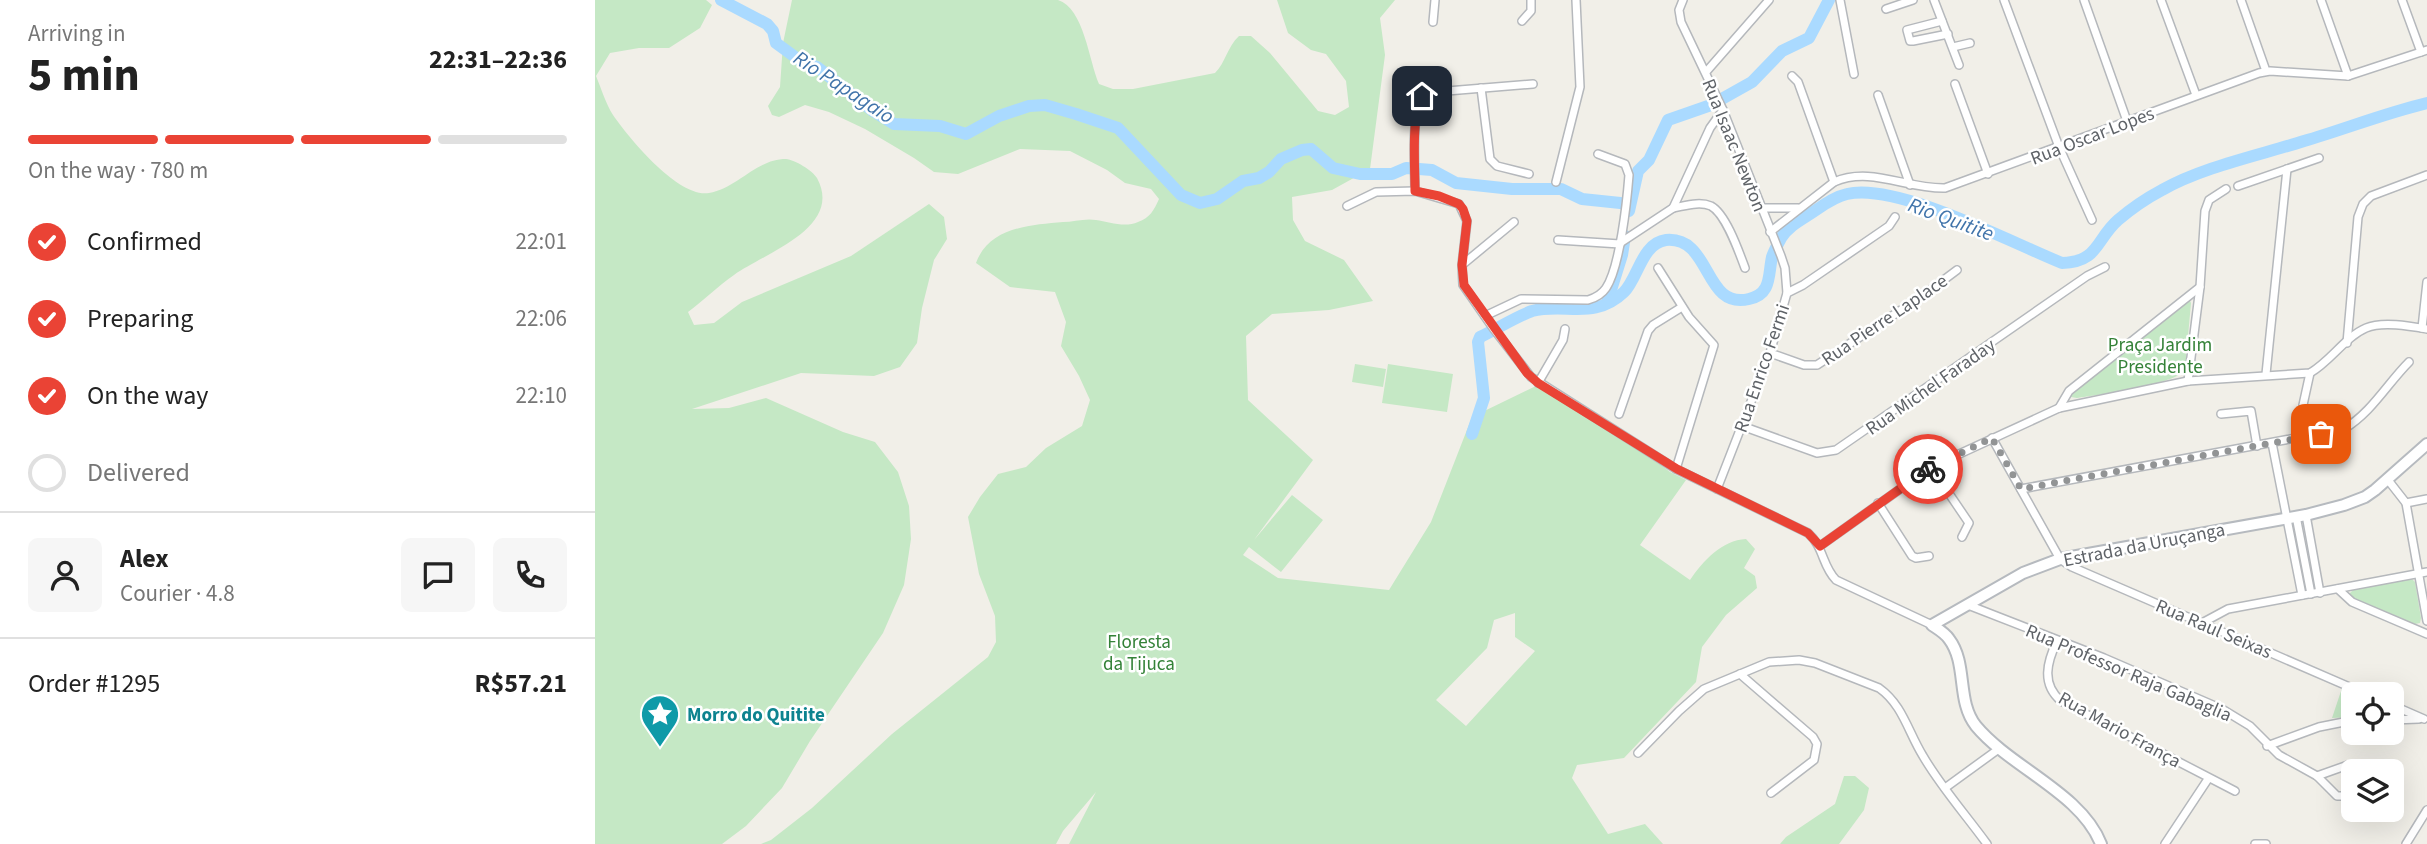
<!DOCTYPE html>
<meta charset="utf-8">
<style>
:root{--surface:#fff;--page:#f6f6f6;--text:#222;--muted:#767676;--line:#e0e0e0;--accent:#ea4335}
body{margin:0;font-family:"Source Sans 3",sans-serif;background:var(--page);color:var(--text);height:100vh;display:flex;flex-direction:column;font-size:26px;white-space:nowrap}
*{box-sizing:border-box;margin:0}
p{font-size:23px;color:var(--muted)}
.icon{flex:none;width:38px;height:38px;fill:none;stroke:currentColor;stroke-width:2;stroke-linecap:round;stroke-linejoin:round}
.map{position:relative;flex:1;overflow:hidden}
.sheet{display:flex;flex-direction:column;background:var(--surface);width:595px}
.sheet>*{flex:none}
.tools{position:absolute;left:1746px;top:682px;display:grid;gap:14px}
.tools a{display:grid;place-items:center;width:63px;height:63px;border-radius:10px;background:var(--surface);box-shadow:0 7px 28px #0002;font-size:35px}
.pin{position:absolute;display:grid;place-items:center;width:60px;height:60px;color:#fff;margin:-30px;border-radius:14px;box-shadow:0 4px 10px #0006}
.courier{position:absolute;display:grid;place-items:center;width:70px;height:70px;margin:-35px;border:5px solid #ea4335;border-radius:50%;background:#fff;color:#222;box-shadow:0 2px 9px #0007}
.head em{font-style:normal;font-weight:700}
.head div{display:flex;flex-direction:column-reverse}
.head{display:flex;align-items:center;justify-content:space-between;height:119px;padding:0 28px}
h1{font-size:46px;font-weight:700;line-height:52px}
.bar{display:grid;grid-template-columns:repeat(4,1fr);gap:10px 7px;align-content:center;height:84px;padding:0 28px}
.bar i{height:9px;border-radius:5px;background:var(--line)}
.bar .active{background:var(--accent)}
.bar p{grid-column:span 4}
.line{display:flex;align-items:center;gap:18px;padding:0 28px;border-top:2px solid var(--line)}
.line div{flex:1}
.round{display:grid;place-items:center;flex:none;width:74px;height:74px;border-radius:10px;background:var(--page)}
ol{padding:0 28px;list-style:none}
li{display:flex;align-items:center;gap:21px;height:77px}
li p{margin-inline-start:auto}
li .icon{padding:7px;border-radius:50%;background:var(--accent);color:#fff;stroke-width:4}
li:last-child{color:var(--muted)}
li i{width:38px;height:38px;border:4px solid var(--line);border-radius:50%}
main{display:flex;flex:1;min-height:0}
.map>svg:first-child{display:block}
.green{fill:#c5e8c5;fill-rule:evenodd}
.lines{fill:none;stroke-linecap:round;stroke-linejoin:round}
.river{stroke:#aadaff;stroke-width:12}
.street-casing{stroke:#b5b8bc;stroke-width:10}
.secondary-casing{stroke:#b6babf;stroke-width:14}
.street{stroke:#fff;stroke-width:7}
.secondary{stroke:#fff;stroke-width:10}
.done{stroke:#929495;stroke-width:7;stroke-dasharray:0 12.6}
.route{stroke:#ea4335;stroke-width:9}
.labels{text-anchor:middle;stroke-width:5;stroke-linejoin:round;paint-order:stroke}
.street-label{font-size:19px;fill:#5f6368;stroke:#fff}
.park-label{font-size:19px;fill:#348238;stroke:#fff}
.culture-label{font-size:19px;font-weight:bold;fill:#0d838f;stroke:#fff;text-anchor:start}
.water-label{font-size:21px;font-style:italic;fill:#4174aa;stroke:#fff}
</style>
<main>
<section class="sheet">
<div class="head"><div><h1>5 min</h1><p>Arriving in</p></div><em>22:31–22:36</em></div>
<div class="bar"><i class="active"></i><i class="active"></i><i class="active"></i><i></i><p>On the way · 780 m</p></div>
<ol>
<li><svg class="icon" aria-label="check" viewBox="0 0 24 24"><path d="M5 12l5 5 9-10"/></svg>Confirmed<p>22:01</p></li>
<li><svg class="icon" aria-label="check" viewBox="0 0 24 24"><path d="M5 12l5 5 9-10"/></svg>Preparing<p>22:06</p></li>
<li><svg class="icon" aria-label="check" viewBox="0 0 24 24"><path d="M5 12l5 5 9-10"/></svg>On the way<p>22:10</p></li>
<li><i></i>Delivered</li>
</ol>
<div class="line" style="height:126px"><a class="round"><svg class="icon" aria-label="person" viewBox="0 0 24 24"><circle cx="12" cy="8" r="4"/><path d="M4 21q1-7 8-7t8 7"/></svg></a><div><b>Alex</b><p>Courier · 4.8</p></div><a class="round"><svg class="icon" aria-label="chat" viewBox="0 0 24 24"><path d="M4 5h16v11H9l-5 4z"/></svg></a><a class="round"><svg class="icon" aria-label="phone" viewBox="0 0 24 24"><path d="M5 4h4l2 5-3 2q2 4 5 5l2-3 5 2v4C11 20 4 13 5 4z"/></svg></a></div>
<div class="line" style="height:91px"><div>Order #1295</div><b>R$57.21</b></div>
</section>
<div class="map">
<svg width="1832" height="844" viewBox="0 0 1832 844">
<rect width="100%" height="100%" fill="#f1efe8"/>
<!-- green -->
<g class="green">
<path d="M0 0H111L117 5 105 28 74 48H44L15 53 1 76C6 88 11 104 18 115 34 138 83 198 114 193 143 188 161 159 191 159 200 160 217 170 222 178 249 228 169 253 139 275 123 286 109 300 93 312L99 325 119 323 147 302 256 256 334 204 349 217 352 239 339 260 327 308 322 343 305 367 279 376 206 373 97 409 134 408 171 398 248 432 280 442 303 472 314 506 316 539 309 585 288 633 215 741 187 788 151 826 127 844H0Z"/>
<path d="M197 0H463C489 8 494 61 504 84L518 89H538L620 73C631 62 632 47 644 36H656L675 53 723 111 740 115 754 107 751 81 731 54 716 50 693 33 682 0H800L785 18 790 55 775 169 737 190 697 197 698 220 710 241 749 260 778 301 734 310 677 314 651 336 653 400 718 460 659 540 697 495 728 520 686 572 654 547 648 555 683 578 794 590 836 522 877 417 943 385 1058 459 1075 472 1091 480 1045 545 1095 580C1108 561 1127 540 1151 539L1160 549 1149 568 1160 576 1162 588 1131 615 1107 647 1101 682 1029 758 982 765 977 778 1013 834 1050 824 1068 844H474L501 792 468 831 461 844H166L176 840 217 808 297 734 393 657 401 642 400 616 384 574 373 517 385 497 403 474 431 467 451 448 487 426 495 400 484 376 466 346 471 322 460 292 415 287 381 263C394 227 435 225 468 222 478 222 490 218 501 220 514 222 530 228 543 222 555 218 559 210 564 199L556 189 530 183 512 170 475 151 425 149 363 174 339 172 319 158 270 129 234 112 210 105 184 117 177 115 173 106 185 87 188 43ZM920 613V637L940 651 871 726 841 700 892 648 899 620Z"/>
<path d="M1594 299 1596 303 1590 370C1582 384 1502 395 1482 398L1476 397 1477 391Z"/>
<path d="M760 364 791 369 788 387 757 382Z"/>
<path d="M793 364 858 374 852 412 787 403Z"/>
<path d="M1816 578 1820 582 1826 618 1825 623 1820 624 1757 600 1754 594 1758 590Z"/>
<path d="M1747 688 1762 695H1759V717L1737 718Z"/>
<path d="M1249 776H1260L1274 788 1269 810 1244 844H1185L1191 837 1240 804Z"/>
</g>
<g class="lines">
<!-- river -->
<g class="river">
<path d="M126 0 172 24 178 31 181 43 207 62 222 67 278 111 299 124 345 126 371 134 404 116 434 106 450 105 481 114 523 128 586 195 605 203 622 199 648 181 664 178 674 172 686 159 707 150 716 149 738 168 765 174H797L811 168 837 170 861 183 917 189H966L987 199 1035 204"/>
<path d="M1034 211 1043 171 1054 160 1073 120 1116 105 1157 82 1187 51 1214 38 1234 0"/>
<path d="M1012 303 1027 255 1030 236"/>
<path d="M877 434 889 398 883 342 885 337C902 329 920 317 937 311 970 302 999 321 1029 292 1043 278 1047 243 1071 240 1117 236 1108 310 1154 299 1177 294 1173 275 1177 257 1179 251 1183 244 1186 238 1193 227 1204 221 1215 214 1226 207 1238 197 1252 194 1302 182 1417 243 1467 263 1504 262 1501 239 1523 220 1537 208 1552 198 1567 190 1607 167 1665 155 1709 141 1750 129 1790 113 1832 103"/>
</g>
<!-- street casing -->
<g class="street-casing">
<g id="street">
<path d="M1088 0 1084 10 1086 22 1128 110 1186 256 1190 268 1192 293"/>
<path d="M1245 0 1259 74"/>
<path d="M1339 0 1364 65"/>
<path d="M1409 0 1464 147 1497 220"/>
<path d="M1489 0 1532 121"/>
<path d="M1566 0 1601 95"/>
<path d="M1646 0 1671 71"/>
<path d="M1726 0 1753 76"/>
<path d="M1807 0 1826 52"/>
<path d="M1291 9 1318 0"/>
<path d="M927 21 936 11V0"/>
<path d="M1347 21 1312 30 1315 41H1318L1353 34"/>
<path d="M838 22 840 0"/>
<path d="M1358 47 1375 43"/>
<path d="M1111 72 1174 0"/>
<path d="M1197 76 1203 82 1239 182"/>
<path d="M1360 84 1393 174"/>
<path d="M886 88 895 159 902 166 934 174"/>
<path d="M1283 95 1315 185"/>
<path d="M961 182 985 87 981 0"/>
<path d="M1643 186 1724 158"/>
<path d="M820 191C820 168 816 115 827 96L840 92 938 84"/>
<path d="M752 206 781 192 820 191 864 204 872 221 867 265 868 285 898 328 936 377 1081 469 1213 533C1229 547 1227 566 1241 580L1337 625"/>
<path d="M1078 208C1090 206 1104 201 1116 206 1131 214 1144 252 1150 268"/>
<path d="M1166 208H1203"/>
<path d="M1175 232 1239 182C1276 166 1311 189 1350 188L1664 73 1675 71 1753 76 1832 50"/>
<path d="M963 240 1025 244"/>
<path d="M1025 243 1078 208 1115 128 1128 110"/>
<path d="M867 265 919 222"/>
<path d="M1063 268 1094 317 1119 345 1081 469"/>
<path d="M890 316 926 299 993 300C1000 298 1007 294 1011 288 1025 267 1032 201 1034 175L1030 164 1003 154"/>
<path d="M1827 328 1832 282"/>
<path d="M1752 343 1763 217 1768 204 1776 196 1832 175"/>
<path d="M1175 353 1209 365H1222L1326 297 1362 270"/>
<path d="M1671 374 1692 169"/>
<path d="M1593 381 1605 287 1610 211 1614 200 1631 189"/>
<path d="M943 383 968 340 970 329"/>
<path d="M1464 408 1474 391 1605 287"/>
<path d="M1024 414 1053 331 1058 325 1087 307"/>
<path d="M1626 414 1656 411 1662 446"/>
<path d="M1147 426 1222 453 1241 450 1492 276 1510 267"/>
<path d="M1711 437 1708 405 1715 373"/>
<path d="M1397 438 1465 559 1477 567 1773 695"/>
<path d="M1677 443 1707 595"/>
<path d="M1336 467 1374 523 1367 537"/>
<path d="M1793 480 1811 503 1832 621"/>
<path d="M1122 489 1175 353 1192 293 1208 285 1294 226 1300 217"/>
<path d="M1426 489 1749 429C1777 412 1792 384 1814 362"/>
<path d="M1283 503 1317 556 1321 558 1334 556"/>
<path d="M1811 503 1832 499"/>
<path d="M1711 515 1725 593"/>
<path d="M1701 516 1716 594"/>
<path d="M1225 546 1336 467 1464 408 1593 381 1715 373C1736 361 1750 337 1771 328 1787 321 1815 326 1832 329"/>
<path d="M1743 589 1757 602 1832 634"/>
<path d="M1373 605 1509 658 1627 709 1655 726 1684 755 1722 776 1742 796H1752L1759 790"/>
<path d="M1607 623 1633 609 1832 572"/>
<path d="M1462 641C1452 662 1446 684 1466 701L1640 791"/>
<path d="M1145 674 1218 737 1222 744 1219 760 1176 793"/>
<path d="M1797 705 1829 719"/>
<path d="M1797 720 1824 719"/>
<path d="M1672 746 1724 727 1759 720"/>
<path d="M1043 753 1084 711 1109 689 1174 662 1204 660 1220 663 1284 688C1308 705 1313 732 1328 756 1346 787 1371 815 1392 844"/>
<path d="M1722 776 1753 765 1764 772"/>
<path d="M1350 788 1405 748"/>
<path d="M1570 844 1613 779"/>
<path d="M1660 844H1671"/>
<path d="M1811 844 1832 810"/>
</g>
</g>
<!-- secondary casing -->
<g class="secondary-casing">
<path id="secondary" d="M1506 844C1486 793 1416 768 1381 726 1361 701 1373 664 1354 639 1350 633 1343 629 1337 625L1428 573 1465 559 1711 515 1749 505 1770 497 1780 490 1832 444"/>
</g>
<!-- street -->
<use href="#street" class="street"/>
<!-- secondary -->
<use href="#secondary" class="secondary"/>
</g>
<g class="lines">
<!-- done -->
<path class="done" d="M1333 469 1397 438 1426 489 1726 434"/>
<!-- route -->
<path class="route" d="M827 96C816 115 820 168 820 191L844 196 864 204 868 209 872 221 867 265 869 285 932 373 943 383 1082 469 1213 533 1225 546 1333 469"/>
</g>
<!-- icons -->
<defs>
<g id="sight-pin" transform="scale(2.0125)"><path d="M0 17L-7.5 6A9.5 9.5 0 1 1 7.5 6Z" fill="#0f9aa8" stroke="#fff"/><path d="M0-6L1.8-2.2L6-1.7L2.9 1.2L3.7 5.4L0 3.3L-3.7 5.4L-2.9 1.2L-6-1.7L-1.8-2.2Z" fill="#fff"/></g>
</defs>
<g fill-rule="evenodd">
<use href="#sight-pin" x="65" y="714"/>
</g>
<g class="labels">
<!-- street labels -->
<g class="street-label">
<text transform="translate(1497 135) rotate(-21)" y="7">Rua Oscar Lopes</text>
<text transform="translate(1140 145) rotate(68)" y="7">Rua Isaac Newton</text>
<text transform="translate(1289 319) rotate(-34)" y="7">Rua Pierre Laplace</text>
<text transform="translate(1166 368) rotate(-71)" y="7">Rua Enrico Fermi</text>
<text transform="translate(1335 386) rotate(-35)" y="7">Rua Michel Faraday</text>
<text transform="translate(1549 544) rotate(-11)" y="7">Estrada da Uruçanga</text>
<text transform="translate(1619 628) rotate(23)" y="7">Rua Raul Seixas</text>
<text transform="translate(1534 672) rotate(23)" y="7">Rua Professor Raja Gabaglia</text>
<text transform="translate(1525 729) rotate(29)" y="7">Rua Mario França</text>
</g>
<!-- park labels -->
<g class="park-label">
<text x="1565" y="351">Praça Jardim<tspan x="1565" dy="22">Presidente</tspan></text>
<text x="544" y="648">Floresta<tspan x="544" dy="22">da Tijuca</tspan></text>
</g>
<!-- culture labels -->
<g class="culture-label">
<text x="92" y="721">Morro do Quitite</text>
</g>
<!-- water labels -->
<g class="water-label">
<text transform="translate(249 87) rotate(33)" y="7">Rio Papagaio</text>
<text transform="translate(1356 219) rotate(20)" y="7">Rio Quitite</text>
</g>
</g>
</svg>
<div class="tools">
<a><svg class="icon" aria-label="locate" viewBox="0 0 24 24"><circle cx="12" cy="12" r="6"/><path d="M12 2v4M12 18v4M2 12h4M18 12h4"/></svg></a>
<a><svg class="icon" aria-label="layers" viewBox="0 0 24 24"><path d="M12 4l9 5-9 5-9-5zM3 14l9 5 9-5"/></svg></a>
</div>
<div class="pin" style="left:1726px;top:434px;background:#ea580c"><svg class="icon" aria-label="bag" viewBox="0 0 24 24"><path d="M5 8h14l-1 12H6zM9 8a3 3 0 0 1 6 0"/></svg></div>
<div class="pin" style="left:827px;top:96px;background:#1f2937"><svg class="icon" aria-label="home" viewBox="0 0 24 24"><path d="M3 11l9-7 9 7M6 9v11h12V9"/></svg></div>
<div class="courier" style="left:1333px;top:469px"><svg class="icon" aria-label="bike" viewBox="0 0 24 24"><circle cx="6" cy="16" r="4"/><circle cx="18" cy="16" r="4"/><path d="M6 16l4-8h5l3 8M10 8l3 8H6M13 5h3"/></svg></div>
</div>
</main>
